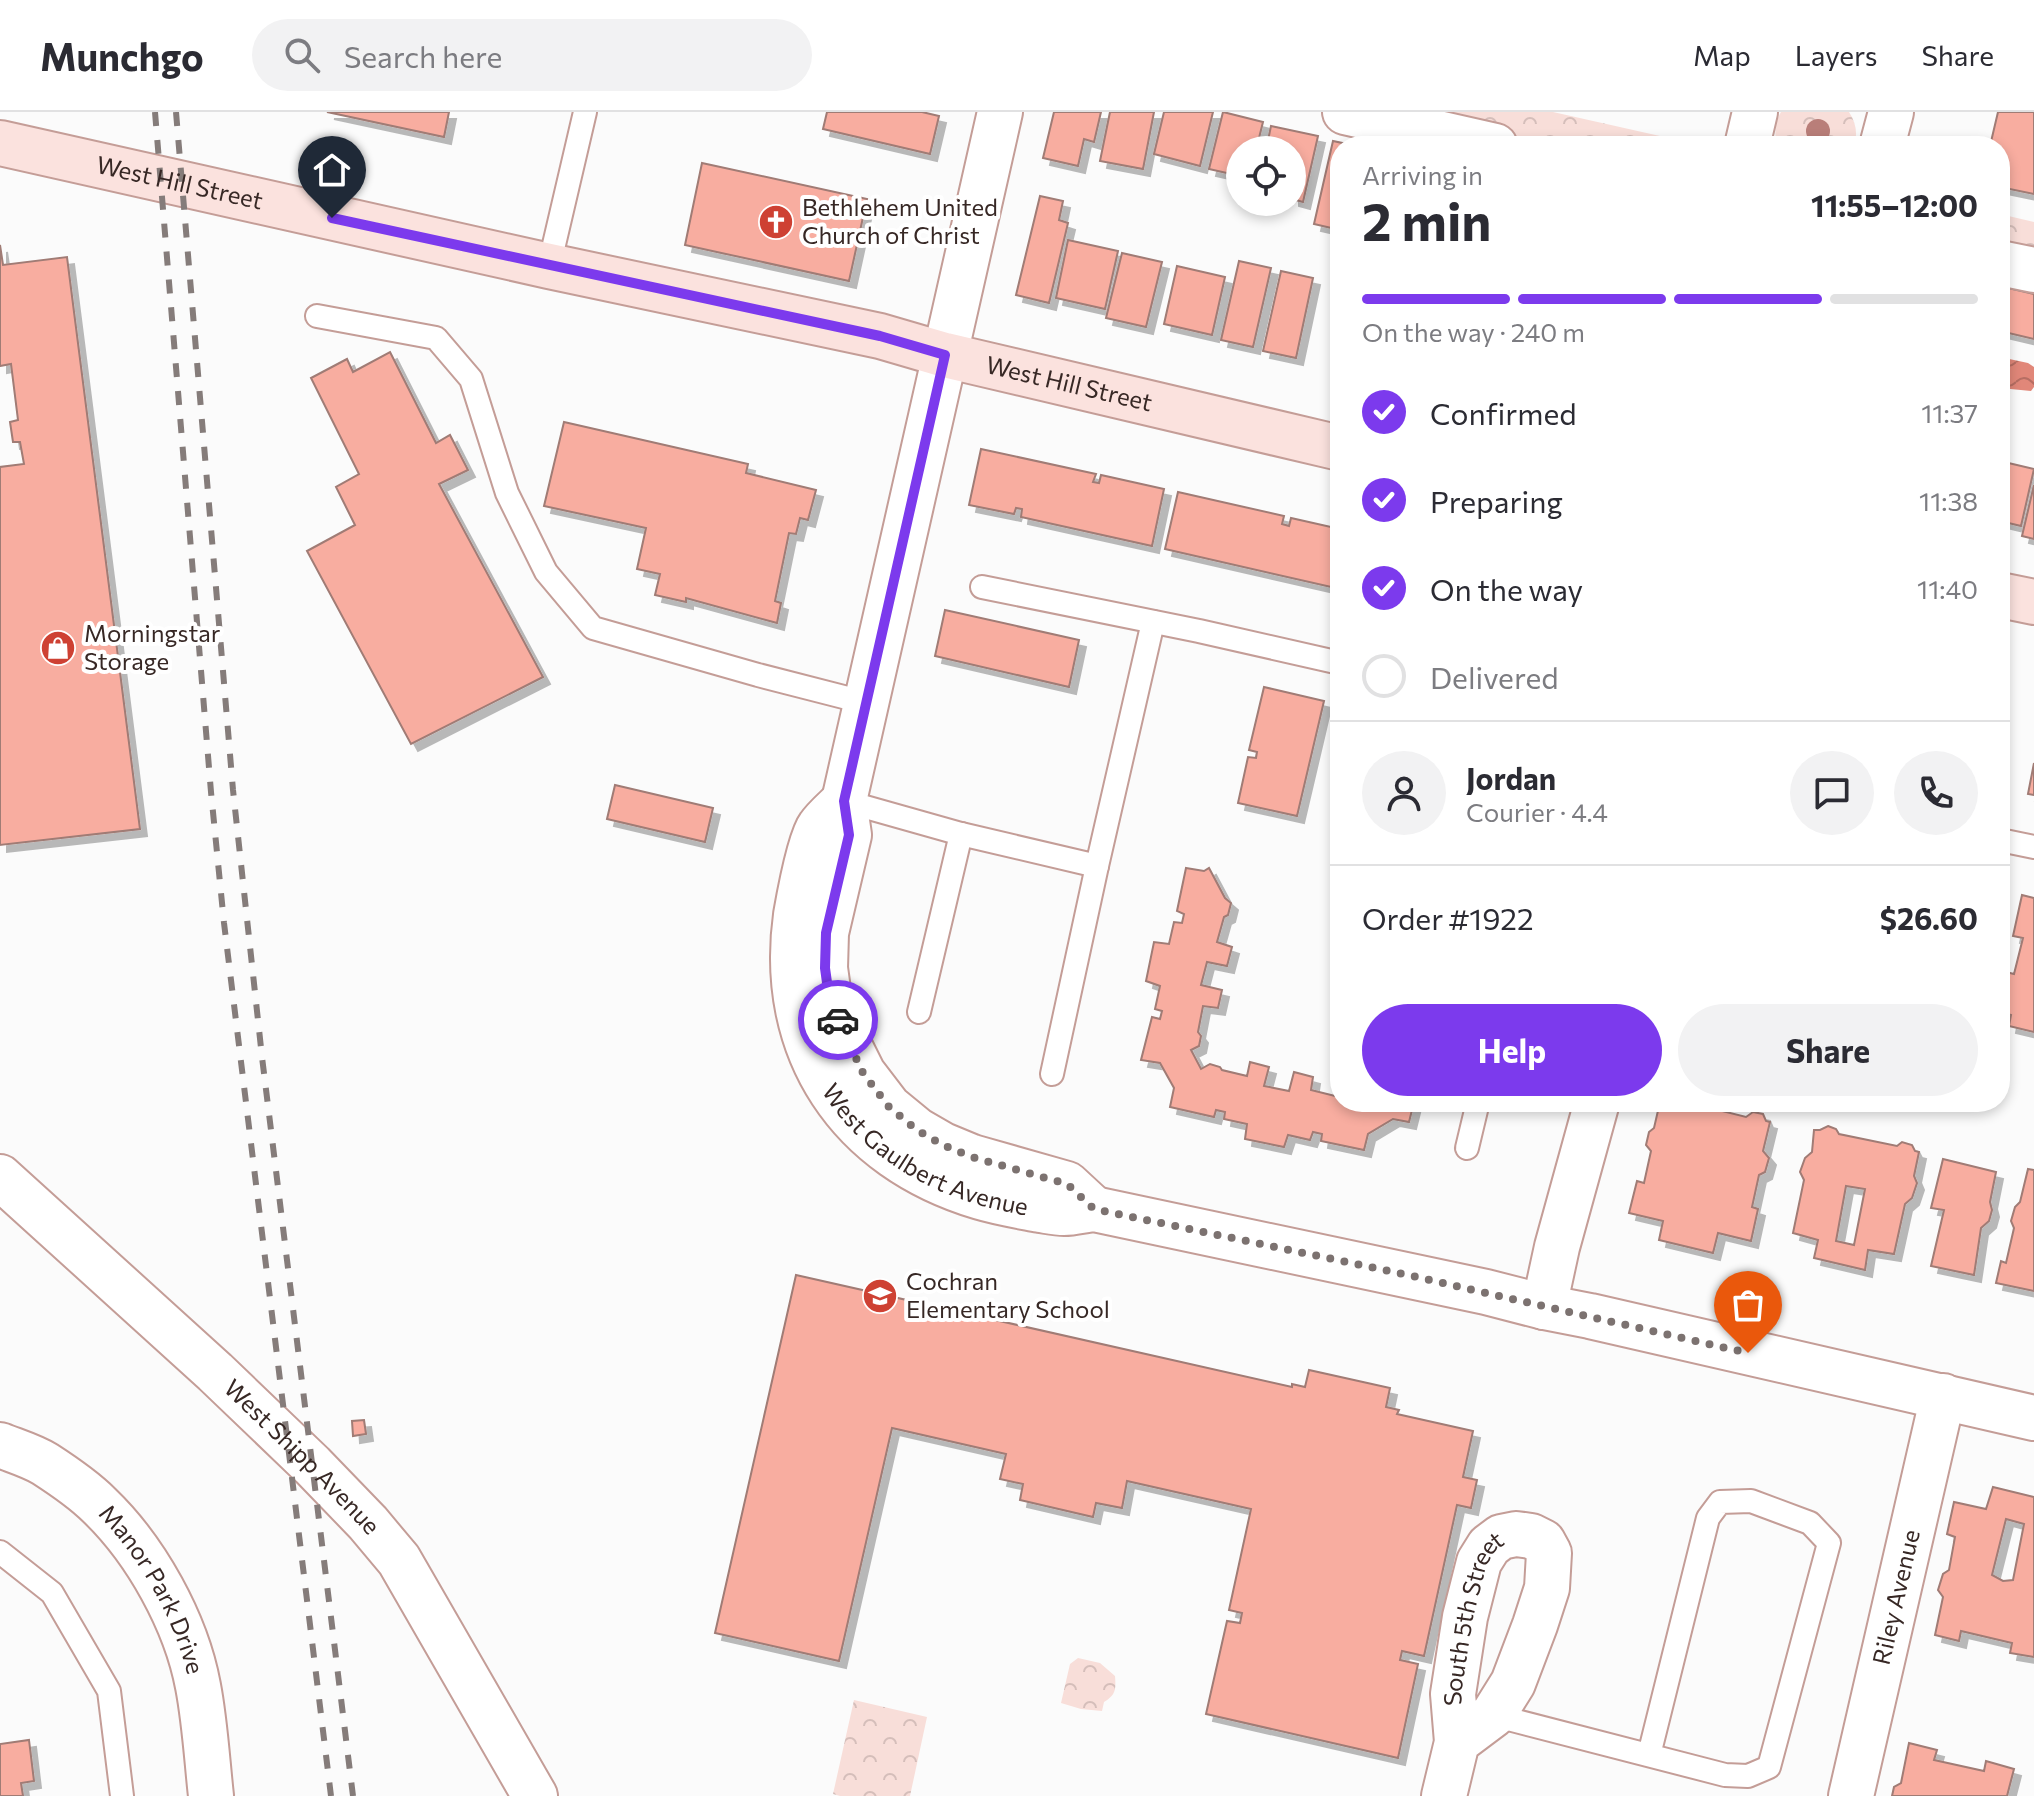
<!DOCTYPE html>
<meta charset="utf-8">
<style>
:root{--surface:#fff;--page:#f2f2f3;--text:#2b2b33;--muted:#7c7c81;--line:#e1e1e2;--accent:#7c3aed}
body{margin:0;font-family:Commissioner,sans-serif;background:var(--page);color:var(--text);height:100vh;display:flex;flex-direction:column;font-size:30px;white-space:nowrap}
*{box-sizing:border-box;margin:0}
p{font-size:26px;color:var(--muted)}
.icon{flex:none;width:44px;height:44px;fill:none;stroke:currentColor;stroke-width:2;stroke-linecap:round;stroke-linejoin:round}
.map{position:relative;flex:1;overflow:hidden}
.drawer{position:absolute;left:1330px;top:24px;width:680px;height:976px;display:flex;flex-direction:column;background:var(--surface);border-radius:32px;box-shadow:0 4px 12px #0003}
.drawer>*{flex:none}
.tools{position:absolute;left:1226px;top:24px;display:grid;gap:16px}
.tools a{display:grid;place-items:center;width:80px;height:80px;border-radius:50%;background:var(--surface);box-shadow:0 4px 12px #0003;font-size:40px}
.pin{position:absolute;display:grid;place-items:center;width:68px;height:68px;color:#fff;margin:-82px -34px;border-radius:50% 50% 50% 0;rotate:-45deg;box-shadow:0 0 8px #0007}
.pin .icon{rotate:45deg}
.courier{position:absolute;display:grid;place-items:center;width:80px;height:80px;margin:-40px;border:6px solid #7c3aed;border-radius:50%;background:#fff;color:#222;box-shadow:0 2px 10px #0007}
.overview em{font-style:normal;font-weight:700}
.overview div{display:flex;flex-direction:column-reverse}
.overview{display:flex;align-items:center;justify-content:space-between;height:136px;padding:0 32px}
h1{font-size:52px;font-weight:700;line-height:60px}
.bar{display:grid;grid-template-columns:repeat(4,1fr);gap:12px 8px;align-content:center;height:96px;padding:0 32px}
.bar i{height:10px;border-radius:6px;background:var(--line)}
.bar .active{background:var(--accent)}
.bar p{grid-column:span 4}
.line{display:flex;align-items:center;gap:20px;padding:0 32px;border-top:2px solid var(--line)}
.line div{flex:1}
.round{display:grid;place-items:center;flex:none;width:84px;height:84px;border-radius:42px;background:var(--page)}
ol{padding:0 32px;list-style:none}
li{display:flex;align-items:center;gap:24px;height:88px}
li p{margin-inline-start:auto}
li .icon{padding:8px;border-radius:50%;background:var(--accent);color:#fff;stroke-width:4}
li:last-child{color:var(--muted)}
li i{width:44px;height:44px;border:4px solid var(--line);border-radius:50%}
.action{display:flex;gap:16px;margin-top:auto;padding:16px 32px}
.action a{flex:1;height:92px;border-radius:48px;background:var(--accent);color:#fff;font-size:32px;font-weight:700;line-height:92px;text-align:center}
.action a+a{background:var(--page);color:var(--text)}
header{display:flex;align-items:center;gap:48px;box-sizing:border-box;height:112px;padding:0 40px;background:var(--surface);border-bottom:2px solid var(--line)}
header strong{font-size:38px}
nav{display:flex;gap:44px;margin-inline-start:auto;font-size:28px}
.search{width:560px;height:72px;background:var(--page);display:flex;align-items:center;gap:20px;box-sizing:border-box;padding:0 28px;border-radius:44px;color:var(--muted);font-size:30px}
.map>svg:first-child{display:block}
.forest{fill:url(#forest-crowns)}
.water{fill:url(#water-waves)}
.building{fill:#f8ada0;stroke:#a07b75;stroke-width:2;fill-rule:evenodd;filter:url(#shadow)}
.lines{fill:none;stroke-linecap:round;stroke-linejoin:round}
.lane-casing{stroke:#c49d97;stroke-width:26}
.street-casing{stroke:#c49d97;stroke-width:48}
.secondary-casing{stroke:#c49d97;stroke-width:48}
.lane{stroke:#fff;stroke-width:22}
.street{stroke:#fff;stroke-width:44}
.secondary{stroke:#fbe2de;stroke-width:44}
.rail{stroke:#857c7a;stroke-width:6;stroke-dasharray:14 14;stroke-linecap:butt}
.tree{fill:#b97e79}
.done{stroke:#7c7270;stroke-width:8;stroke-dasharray:0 14.4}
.route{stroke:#7c3aed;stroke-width:10}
.labels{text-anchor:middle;stroke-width:8;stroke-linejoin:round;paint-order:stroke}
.street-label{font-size:24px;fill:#372825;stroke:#fff}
.poi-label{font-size:24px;fill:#372825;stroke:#fff;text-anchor:start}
</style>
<header>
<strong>Munchgo</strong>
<div class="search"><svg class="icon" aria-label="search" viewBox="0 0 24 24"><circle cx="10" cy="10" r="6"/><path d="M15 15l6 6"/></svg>Search here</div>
<nav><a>Map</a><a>Layers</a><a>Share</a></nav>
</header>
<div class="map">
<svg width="2034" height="1684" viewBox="0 0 2034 1684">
<defs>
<pattern id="forest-crowns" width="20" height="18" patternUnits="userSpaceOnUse" patternTransform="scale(2)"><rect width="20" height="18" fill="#f8ded9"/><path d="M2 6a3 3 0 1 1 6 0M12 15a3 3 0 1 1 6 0" fill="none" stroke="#d5beba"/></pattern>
<pattern id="water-waves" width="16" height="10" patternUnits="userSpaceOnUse" patternTransform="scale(2)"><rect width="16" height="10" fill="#e18779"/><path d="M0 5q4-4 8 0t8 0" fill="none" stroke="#b76e63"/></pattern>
<filter id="shadow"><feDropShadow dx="7" dy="7" stdDeviation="0" flood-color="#0004"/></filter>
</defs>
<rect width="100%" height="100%" fill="#fbfbfb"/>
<!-- forest -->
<g class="forest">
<path d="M1431 0H1553L1700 33 1517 34 1428 14Z"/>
<path d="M1781 0H1849C1856 11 1858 21 1854 34H1777C1774 22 1775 10 1781 0Z"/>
<path d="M2000 102 2034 110V150L2000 142Z"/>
<path d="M1078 1546 1100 1551 1115 1564C1116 1577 1116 1583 1104 1590L1102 1599 1081 1597 1061 1591 1070 1552Z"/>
<path d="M854 1588 927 1605 910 1684H840L833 1682Z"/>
</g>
<!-- water -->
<path class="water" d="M2000 245 2028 251 2034 255V275L2031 279 2000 276Z"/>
<!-- building -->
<g class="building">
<path d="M327 0H449L444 25Z"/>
<path d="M827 0H922L939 4 930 42 823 17Z"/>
<path d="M1054 0H1101L1094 30 1084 27 1078 54 1043 46Z"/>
<path d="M1110 0H1154L1143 57 1100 49Z"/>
<path d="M1164 0H1213L1200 54 1154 42Z"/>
<path d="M1223 0 1263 10 1256 38H1240V64L1209 57Z"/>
<path d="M1998 0H2034V82L2000 75V34H1990Z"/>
<path d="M1271 14 1318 24 1303 90 1292 87V38H1266Z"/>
<path d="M1355 22 1372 25 1370 34H1340V118L1314 112 1333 29 1352 33Z"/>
<path d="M702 51 867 87 849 169 685 133Z"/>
<path d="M1040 84 1063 89 1059 108 1068 111 1049 191 1016 183Z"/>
<path d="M1068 128 1118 139 1105 197 1056 186Z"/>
<path d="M0 133 3 153 67 145 140 717 0 733V355L24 352 20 330H13L10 310 18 308 11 252 0 254Z"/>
<path d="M1122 141 1162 150 1146 215 1106 206Z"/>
<path d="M1239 149 1271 156 1253 235 1221 228Z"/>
<path d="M1177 154 1225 165 1212 223 1164 212Z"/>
<path d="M1281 159 1313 166 1296 246 1263 239Z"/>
<path d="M2000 174 2034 182V227L2000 219Z"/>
<path d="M390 240 436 331 450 323 468 358 439 372 543 565 411 632 307 439 355 413 336 375 359 362 311 266 347 247 353 260Z"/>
<path d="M564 310 748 352 746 361 816 378 808 408 800 406 796 422 789 421 775 489 781 491 777 511 686 486V490L655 483 660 462 637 457 646 416 544 394Z"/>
<path d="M981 337 1096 362 1093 370 1099 371 1101 363 1164 377 1152 434 1021 405 1022 397 1016 396 1014 402 969 393Z"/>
<path d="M2000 349 2034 357 2021 414 2000 409Z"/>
<path d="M2034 373V427L2022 424Z"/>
<path d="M1178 380 1284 404 1282 412 1289 414 1291 406 1340 417V477L1165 437Z"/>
<path d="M945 498 1079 528 1069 575 935 544Z"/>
<path d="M1264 575 1324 589 1297 704 1238 691 1248 645 1256 646 1257 640 1249 638Z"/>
<path d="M2034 651V683L2028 682Z"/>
<path d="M615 673 713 696 705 730 607 707Z"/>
<path d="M1186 756 1204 759 1209 756 1225 786 1231 791 1228 803 1224 805 1217 830 1232 835 1227 854 1207 850 1201 873 1222 878 1218 896 1203 894 1198 920 1201 924 1199 934 1191 938 1201 957 1210 952 1220 955 1222 958 1247 964 1250 950 1269 955 1264 974 1289 979 1294 960 1313 965 1311 978 1335 984 1340 982V990H1351L1356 992 1359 990H1414L1409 1010 1393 1007 1368 1022 1364 1038 1321 1029 1322 1022 1313 1020 1310 1028 1288 1023 1284 1035 1245 1027 1247 1012 1224 1007 1225 1000 1216 998 1214 1005 1170 995 1174 976 1160 951 1141 948 1152 905 1160 907 1162 899 1155 897 1160 874 1146 869 1154 830 1169 832 1174 810 1182 811 1184 802 1177 799Z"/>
<path d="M2022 783 2034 786V920L2009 914 2011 903 2000 900V887L2006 860 2014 862 2023 826 2013 824Z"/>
<path d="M1660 990H1686L1746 1005 1753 1000 1763 1002 1766 1009 1770 1010 1763 1039 1769 1046 1765 1060 1759 1063 1752 1095 1758 1097 1751 1129 1718 1121 1713 1141 1659 1128 1663 1109 1629 1101 1637 1069 1644 1071 1651 1039 1646 1033 1649 1020 1654 1016Z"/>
<path d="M1828 1014 1836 1017 1839 1022 1897 1034 1902 1030 1912 1033 1915 1039 1919 1040 1914 1064 1917 1071 1912 1086 1905 1092 1894 1142 1868 1138 1865 1158 1814 1146 1818 1128 1793 1121 1804 1068 1800 1060 1805 1046 1812 1040 1814 1018H1820ZM1846 1074 1865 1077 1854 1133 1836 1129Z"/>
<path d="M1943 1047 1996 1060 1990 1090 1992 1098 1989 1109 1981 1116 1974 1163 1931 1154 1944 1098 1931 1096Z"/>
<path d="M2028 1057 2034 1058V1179L1996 1171 2001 1149 2006 1151 2014 1116 2011 1109 2015 1095 2020 1090Z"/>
<path d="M796 1163 1292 1275V1272L1305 1275 1309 1258 1390 1276 1386 1295 1399 1298 1397 1302 1473 1319 1463 1365 1477 1368 1471 1396 1457 1393 1424 1544 1402 1539 1400 1548 1418 1552 1398 1646 1206 1602 1227 1509 1240 1511 1242 1501 1229 1498 1251 1397 1127 1369 1122 1396 1096 1391 1093 1405 1020 1388 1023 1372 1000 1367 1006 1342 892 1316 839 1549 715 1521Z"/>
<path d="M364 1308 366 1322 353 1324 352 1309Z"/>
<path d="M1993 1375 2034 1385V1545L2010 1541 2012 1531 1961 1519 1959 1529 1935 1523 1943 1485 1938 1478 1943 1462 1949 1458 1955 1425 1947 1422 1954 1390 1986 1397ZM2006 1407 2024 1412 2013 1468 2003 1469 1992 1463Z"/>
<path d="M29 1628 34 1669 21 1671 23 1684H0V1632Z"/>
<path d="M1909 1631 1937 1638 1934 1648 1984 1659 1986 1649 2014 1657 2007 1684H1892L1894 1675 1901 1671Z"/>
</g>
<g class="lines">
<!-- lane casing -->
<g class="lane-casing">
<g id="lane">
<path d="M549 154 585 0"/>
<path d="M317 204 436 226 471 267 507 381 546 460 593 516 758 563 867 591"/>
<path d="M982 475 1199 519 1340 551"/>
<path d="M844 689 961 722 1097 754 1153 510"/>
<path d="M2000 728 2034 735"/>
<path d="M919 900 961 722"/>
<path d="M1052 962 1097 754"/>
<path d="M1467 1036 1478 990"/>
<path d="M0 1440 52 1481 109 1579 122 1684"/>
<path d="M1493 1603 1725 1663 1748 1664 1769 1655 1829 1431 1810 1411 1751 1389 1720 1390 1708 1406 1649 1643"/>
</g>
</g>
<!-- street casing -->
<g class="street-casing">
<g id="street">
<path d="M1000 0 844 689 849 723 826 821 825 856 829 885 844 923 863 961 889 995 917 1018 943 1033 972 1045 1067 1072 1094 1097"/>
<path d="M1345 0 1495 34"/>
<path d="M1747 34 1755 0"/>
<path d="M1882 34 1891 0"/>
<path d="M2000 151 2034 158"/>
<path id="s1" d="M844 689C836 697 825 706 819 715 810 727 799 786 796 803 777 939 849 1046 980 1085 1000 1091 1019 1094 1040 1098 1047 1099 1056 1101 1064 1101 1074 1101 1084 1098 1094 1097L1486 1180 1544 1195 1590 1204 2034 1306"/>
<path id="s2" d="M0 1065 215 1260 312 1353 368 1411 399 1448 535 1684"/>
<path d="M1544 1195 1557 1135 1597 990"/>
<path id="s3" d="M0 1333C15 1339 32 1344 45 1352 62 1363 85 1379 99 1393 146 1438 186 1510 198 1574 205 1610 207 1648 211 1684"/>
<path id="s4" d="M1444 1684 1457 1630 1453 1582 1465 1505 1479 1450 1489 1434 1501 1425 1516 1422 1531 1424 1543 1430 1549 1441 1547 1476 1535 1513 1513 1571 1493 1603 1457 1630"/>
<path id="s5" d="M1851 1684 1943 1284"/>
</g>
</g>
<!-- secondary casing -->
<g class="secondary-casing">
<g id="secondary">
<path id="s6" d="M0 31 549 154 880 224 945 243 1340 336"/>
<path d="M2000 483 2034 490"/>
</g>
</g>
<!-- lane -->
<use href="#lane" class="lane"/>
<!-- street -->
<use href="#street" class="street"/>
<!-- secondary -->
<use href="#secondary" class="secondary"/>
<!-- rail -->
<g class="rail">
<path d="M155 0 211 680 224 811 331 1684"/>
<path d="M176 0 233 678 262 945 353 1684"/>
</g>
</g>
<!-- trees -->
<circle class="tree" cx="1818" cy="19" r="12"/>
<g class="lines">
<!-- done -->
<path class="done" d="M838 908 863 961 889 995 917 1018 943 1033 972 1045 1067 1072 1094 1097 1399 1161 1748 1241"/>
<!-- route -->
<path class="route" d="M332 106 880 224 945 243 844 689 849 723 826 821 825 856 829 885 838 908"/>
</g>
<!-- icons -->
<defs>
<g id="church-disc" transform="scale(1.8)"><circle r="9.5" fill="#ce4133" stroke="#fff"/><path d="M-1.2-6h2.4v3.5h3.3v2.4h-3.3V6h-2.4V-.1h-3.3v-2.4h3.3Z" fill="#fff"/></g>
<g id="shop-disc" transform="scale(1.8)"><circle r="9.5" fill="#ce4133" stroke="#fff"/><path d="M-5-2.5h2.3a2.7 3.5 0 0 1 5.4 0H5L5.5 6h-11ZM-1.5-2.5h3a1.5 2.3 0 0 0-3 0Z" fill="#fff"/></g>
<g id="school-disc" transform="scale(1.8)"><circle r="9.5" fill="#ce4133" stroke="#fff"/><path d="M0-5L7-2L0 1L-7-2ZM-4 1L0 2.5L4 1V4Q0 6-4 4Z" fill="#fff"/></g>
</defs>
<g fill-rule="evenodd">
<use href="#church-disc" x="776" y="110"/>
<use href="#shop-disc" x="58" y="536"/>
<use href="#school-disc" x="880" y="1184"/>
</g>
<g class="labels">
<!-- street labels -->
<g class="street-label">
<text dy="8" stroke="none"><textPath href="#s6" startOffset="184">West Hill Street</textPath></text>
<text dy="8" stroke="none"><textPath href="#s6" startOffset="1096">West Hill Street</textPath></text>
<text dy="8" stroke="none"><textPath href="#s1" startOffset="426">West Gaulbert Avenue</textPath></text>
<text dy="8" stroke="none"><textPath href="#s2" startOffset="412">West Shipp Avenue</textPath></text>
<text dy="8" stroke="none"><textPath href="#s3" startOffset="218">Manor Park Drive</textPath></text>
<text dy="8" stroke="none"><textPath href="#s5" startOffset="204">Riley Avenue</textPath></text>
<text dy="8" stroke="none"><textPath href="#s4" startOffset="182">South 5th Street</textPath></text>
</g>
<!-- poi labels -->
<g class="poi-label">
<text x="802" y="104">Bethlehem United<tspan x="802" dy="28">Church of Christ</tspan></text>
<text x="84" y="530">Morningstar<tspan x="84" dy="28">Storage</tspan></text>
<text x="906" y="1178">Cochran<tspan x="906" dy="28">Elementary School</tspan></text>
</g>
</g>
</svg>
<div class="tools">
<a><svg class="icon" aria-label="locate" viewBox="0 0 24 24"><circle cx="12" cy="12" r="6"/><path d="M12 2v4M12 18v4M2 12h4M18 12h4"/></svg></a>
</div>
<div class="pin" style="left:1748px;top:1241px;background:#ea580c"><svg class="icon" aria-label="bag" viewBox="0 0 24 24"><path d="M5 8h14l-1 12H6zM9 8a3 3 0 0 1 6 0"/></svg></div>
<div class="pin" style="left:332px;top:106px;background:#1f2937"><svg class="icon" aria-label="home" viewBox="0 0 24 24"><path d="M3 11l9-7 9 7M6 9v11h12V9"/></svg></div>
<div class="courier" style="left:838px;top:908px"><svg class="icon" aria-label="car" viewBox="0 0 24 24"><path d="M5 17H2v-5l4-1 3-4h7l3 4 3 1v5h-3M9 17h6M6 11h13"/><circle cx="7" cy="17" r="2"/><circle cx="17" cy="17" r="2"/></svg></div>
<section class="drawer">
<div class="overview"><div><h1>2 min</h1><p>Arriving in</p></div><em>11:55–12:00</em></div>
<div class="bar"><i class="active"></i><i class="active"></i><i class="active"></i><i></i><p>On the way · 240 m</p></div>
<ol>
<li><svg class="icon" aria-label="check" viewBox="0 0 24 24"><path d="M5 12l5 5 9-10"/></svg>Confirmed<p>11:37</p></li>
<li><svg class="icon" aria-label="check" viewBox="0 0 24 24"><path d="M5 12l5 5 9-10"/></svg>Preparing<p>11:38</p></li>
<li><svg class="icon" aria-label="check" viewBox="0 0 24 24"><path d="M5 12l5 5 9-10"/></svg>On the way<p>11:40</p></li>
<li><i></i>Delivered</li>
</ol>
<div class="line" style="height:144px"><a class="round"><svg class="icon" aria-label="person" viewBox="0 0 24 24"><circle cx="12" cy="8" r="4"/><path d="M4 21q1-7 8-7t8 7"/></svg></a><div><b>Jordan</b><p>Courier · 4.4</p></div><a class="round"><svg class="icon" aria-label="chat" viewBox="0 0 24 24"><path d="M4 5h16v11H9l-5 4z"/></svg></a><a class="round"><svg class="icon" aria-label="phone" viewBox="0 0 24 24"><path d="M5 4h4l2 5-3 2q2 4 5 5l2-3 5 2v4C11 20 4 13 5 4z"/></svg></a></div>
<div class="line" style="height:104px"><div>Order #1922</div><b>$26.60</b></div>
<div class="action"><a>Help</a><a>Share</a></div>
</section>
</div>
